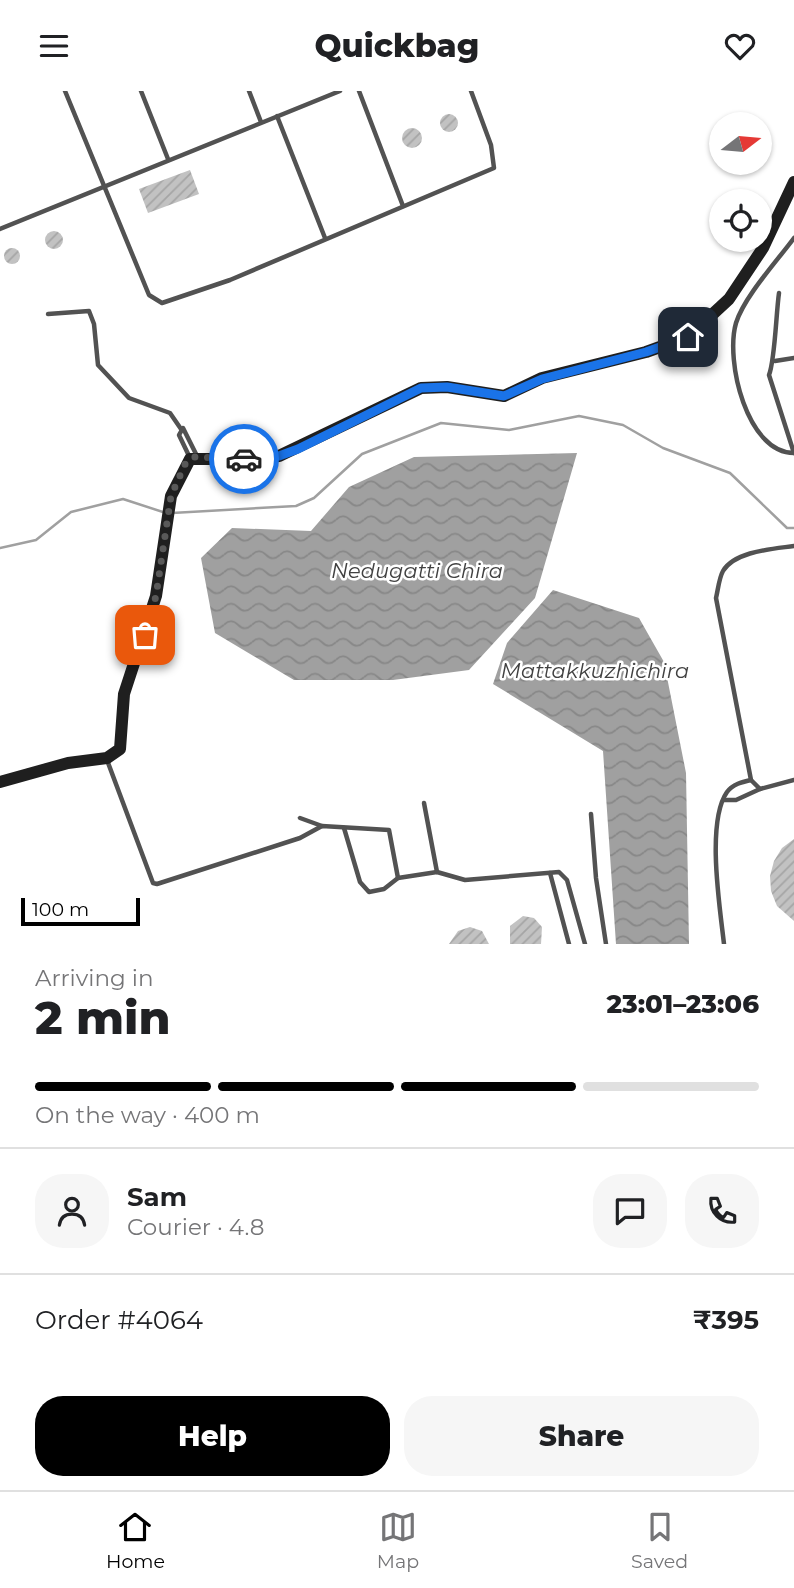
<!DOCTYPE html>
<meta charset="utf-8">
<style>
:root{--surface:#fff;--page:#f6f6f6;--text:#202124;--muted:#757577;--line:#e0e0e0;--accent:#000}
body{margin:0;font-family:Montserrat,sans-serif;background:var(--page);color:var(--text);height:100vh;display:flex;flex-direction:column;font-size:26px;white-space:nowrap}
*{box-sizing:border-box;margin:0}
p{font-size:23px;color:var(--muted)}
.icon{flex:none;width:38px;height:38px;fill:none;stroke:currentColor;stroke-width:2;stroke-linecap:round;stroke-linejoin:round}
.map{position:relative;height:853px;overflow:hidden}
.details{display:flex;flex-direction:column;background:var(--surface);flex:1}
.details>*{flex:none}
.needle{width:46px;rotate:74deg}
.tools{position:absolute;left:709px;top:21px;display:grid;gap:14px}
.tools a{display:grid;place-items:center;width:63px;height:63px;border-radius:50%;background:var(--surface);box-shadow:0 2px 5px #0004;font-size:35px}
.scale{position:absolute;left:21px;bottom:18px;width:119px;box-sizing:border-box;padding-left:7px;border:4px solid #000;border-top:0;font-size:19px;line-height:24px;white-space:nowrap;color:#000;-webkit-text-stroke:5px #fff;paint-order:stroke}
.pin{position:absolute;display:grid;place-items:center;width:60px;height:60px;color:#fff;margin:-30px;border-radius:14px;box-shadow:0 4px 10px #0006}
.courier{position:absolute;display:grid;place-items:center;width:70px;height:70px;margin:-35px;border:5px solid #1a73e8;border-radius:50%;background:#fff;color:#222;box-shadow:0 2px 9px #0007}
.summary em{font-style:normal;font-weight:800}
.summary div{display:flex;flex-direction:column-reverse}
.summary{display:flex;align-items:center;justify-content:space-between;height:119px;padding:0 35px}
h1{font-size:46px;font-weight:800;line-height:52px}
.bar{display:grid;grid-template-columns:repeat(4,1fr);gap:10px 7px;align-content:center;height:84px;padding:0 35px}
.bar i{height:9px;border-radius:5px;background:var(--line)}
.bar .selected{background:var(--accent)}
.bar p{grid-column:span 4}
.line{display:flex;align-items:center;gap:18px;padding:0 35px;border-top:2px solid var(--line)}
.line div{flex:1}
.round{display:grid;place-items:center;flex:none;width:74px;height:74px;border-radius:28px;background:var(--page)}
.cta{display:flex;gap:14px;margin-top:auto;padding:14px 35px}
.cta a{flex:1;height:80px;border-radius:28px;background:var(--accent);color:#fff;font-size:28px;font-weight:800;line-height:80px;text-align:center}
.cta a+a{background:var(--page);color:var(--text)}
header{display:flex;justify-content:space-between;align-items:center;height:91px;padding:0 35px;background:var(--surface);font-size:32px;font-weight:800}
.menu{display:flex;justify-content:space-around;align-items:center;height:98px;border-top:2px solid var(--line);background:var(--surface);font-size:19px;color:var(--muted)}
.menu a{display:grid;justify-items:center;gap:4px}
.menu .selected{color:var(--accent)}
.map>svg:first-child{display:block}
.water{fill:url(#water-waves)}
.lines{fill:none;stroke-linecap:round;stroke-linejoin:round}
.stream{stroke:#a0a0a0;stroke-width:2.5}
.building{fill:url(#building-hatch)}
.lane{stroke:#525252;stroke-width:4.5}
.secondary{stroke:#1f1f1f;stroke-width:12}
.done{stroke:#595959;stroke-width:7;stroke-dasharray:0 12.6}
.route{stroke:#1a73e8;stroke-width:9}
.labels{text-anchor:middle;stroke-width:5;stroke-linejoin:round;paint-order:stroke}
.water-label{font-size:21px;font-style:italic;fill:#414141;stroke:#fff}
</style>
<header><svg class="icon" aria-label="menu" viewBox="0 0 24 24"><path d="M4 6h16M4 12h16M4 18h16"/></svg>Quickbag<svg class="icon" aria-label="heart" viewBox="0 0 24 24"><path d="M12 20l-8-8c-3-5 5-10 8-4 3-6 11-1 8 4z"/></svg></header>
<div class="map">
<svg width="794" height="853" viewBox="0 0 794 853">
<defs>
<pattern id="water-waves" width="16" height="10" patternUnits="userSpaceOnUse" patternTransform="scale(1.75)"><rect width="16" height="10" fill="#a0a0a0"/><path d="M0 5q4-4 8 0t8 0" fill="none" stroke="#888"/></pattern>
<pattern id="building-hatch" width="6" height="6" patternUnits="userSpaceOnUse" patternTransform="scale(1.75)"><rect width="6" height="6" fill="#c2c2c2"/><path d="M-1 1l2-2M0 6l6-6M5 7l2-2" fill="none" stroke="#a5a5a5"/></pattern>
</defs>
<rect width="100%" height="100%" fill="#fff"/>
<!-- water -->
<g class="water">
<path d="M577 362 535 507 469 579 393 589H294L215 542 201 467 232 437 311 440 349 396 414 366Z"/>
<path d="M553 499 639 527 664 571 686 682 689 853H616L603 660 493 593 507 552Z"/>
</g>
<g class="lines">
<!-- stream -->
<g class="stream">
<path d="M172 422 296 415 314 407 362 363 441 332 509 339 579 325 623 334 663 357 730 382 787 437H794"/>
<path d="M0 457 36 449 71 421 123 408 166 422"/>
</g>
</g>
<!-- building -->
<g class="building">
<circle cx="449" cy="32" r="9"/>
<circle cx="412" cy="47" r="10"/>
<path d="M190 79 199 103 148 122 139 98Z"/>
<circle cx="54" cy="149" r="9"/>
<circle cx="12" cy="165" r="8"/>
<path d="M794 748V830L777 815 771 800 770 785 774 770 782 757Z"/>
<path d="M523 825 534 827 542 836 541 853H510V835Z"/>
<path d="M470 836 482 840 489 853H449L458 840Z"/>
</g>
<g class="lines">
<!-- lane -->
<g class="lane">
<path d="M65 0 149 204 162 212 230 189 494 77 491 54 471 0"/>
<path d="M141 0 168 68"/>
<path d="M249 0 261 31"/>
<path d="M359 0 403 115"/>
<path d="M277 25 325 147"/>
<path d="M0 138 340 0"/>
<path d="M779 202C776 223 775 269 769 284L794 362"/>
<path d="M48 223 89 220 94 233 98 274 129 307 170 322 181 338"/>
<path d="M775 270 794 267"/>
<path d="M794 362C747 362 725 270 736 232 744 206 777 170 794 147"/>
<path d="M190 367 179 344 183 337 197 365"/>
<path d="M107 669 153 792 157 793 300 747 322 735 389 739 398 787"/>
<path d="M760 698 794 689"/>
<path d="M724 709H736L760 698 751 689 716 507C718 499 719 487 723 480 735 460 773 458 794 455"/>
<path d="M424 712 437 781"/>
<path d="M591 723 596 787 606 853"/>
<path d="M300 727 322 735"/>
<path d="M344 737 360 791 369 801 384 798 398 787 437 781 465 789 559 781 567 789 585 853"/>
<path d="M550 782 569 853"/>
<path d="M724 853C720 817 706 731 727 701 733 693 742 691 751 689"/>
</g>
<!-- secondary -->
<path class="secondary" d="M0 691 68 672 107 667 120 658 124 603 156 505 171 405 190 368H252L279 365 421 297 447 296 504 305 542 287 646 261 688 246 729 208 763 157 794 91"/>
</g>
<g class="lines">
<!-- done -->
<path class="done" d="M145 544 156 505 171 405 186 371 195 366 244 368"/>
<!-- route -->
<path class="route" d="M244 368 279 365 298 358 421 297 447 296 504 305 542 288 646 261 688 246"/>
</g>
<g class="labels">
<!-- water labels -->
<g class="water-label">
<text x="417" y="487">Nedugatti Chira</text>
<text x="595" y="587">Mattakkuzhichira</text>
</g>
</g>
</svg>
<div class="tools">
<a><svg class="needle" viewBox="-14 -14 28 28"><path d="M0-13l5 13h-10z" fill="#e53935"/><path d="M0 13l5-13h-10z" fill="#757577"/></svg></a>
<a><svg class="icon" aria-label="locate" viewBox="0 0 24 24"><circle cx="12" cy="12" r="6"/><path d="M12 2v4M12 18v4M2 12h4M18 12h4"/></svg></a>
</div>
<div class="scale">100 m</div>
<div class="pin" style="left:145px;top:544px;background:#ea580c"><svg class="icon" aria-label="bag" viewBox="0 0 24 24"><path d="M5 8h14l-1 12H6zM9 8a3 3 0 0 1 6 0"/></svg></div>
<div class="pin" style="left:688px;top:246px;background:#1f2937"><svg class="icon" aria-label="home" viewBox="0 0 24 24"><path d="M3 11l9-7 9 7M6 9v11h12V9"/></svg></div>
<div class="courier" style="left:244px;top:368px"><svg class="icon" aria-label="car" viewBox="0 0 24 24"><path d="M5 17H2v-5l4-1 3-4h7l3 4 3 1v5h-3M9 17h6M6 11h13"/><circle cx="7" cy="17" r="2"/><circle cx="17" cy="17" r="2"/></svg></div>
</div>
<section class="details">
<div class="summary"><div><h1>2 min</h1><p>Arriving in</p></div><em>23:01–23:06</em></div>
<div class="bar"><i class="selected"></i><i class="selected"></i><i class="selected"></i><i></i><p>On the way · 400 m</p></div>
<div class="line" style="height:126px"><a class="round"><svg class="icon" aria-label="person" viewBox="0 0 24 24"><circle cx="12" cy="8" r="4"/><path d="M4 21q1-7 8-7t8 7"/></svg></a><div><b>Sam</b><p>Courier · 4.8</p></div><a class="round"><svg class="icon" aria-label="chat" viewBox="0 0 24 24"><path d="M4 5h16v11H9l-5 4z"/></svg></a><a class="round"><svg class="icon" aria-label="phone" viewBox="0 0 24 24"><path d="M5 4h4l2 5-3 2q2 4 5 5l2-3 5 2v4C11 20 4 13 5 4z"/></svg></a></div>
<div class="line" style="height:91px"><div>Order #4064</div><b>₹395</b></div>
<div class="cta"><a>Help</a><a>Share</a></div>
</section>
<nav class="menu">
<a class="selected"><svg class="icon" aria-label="home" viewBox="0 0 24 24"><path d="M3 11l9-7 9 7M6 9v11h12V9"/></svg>Home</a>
<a><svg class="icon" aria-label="map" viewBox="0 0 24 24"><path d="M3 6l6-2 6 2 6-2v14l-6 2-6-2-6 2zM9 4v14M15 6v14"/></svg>Map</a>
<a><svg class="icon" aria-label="saved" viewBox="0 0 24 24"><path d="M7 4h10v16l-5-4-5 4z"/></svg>Saved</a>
</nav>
